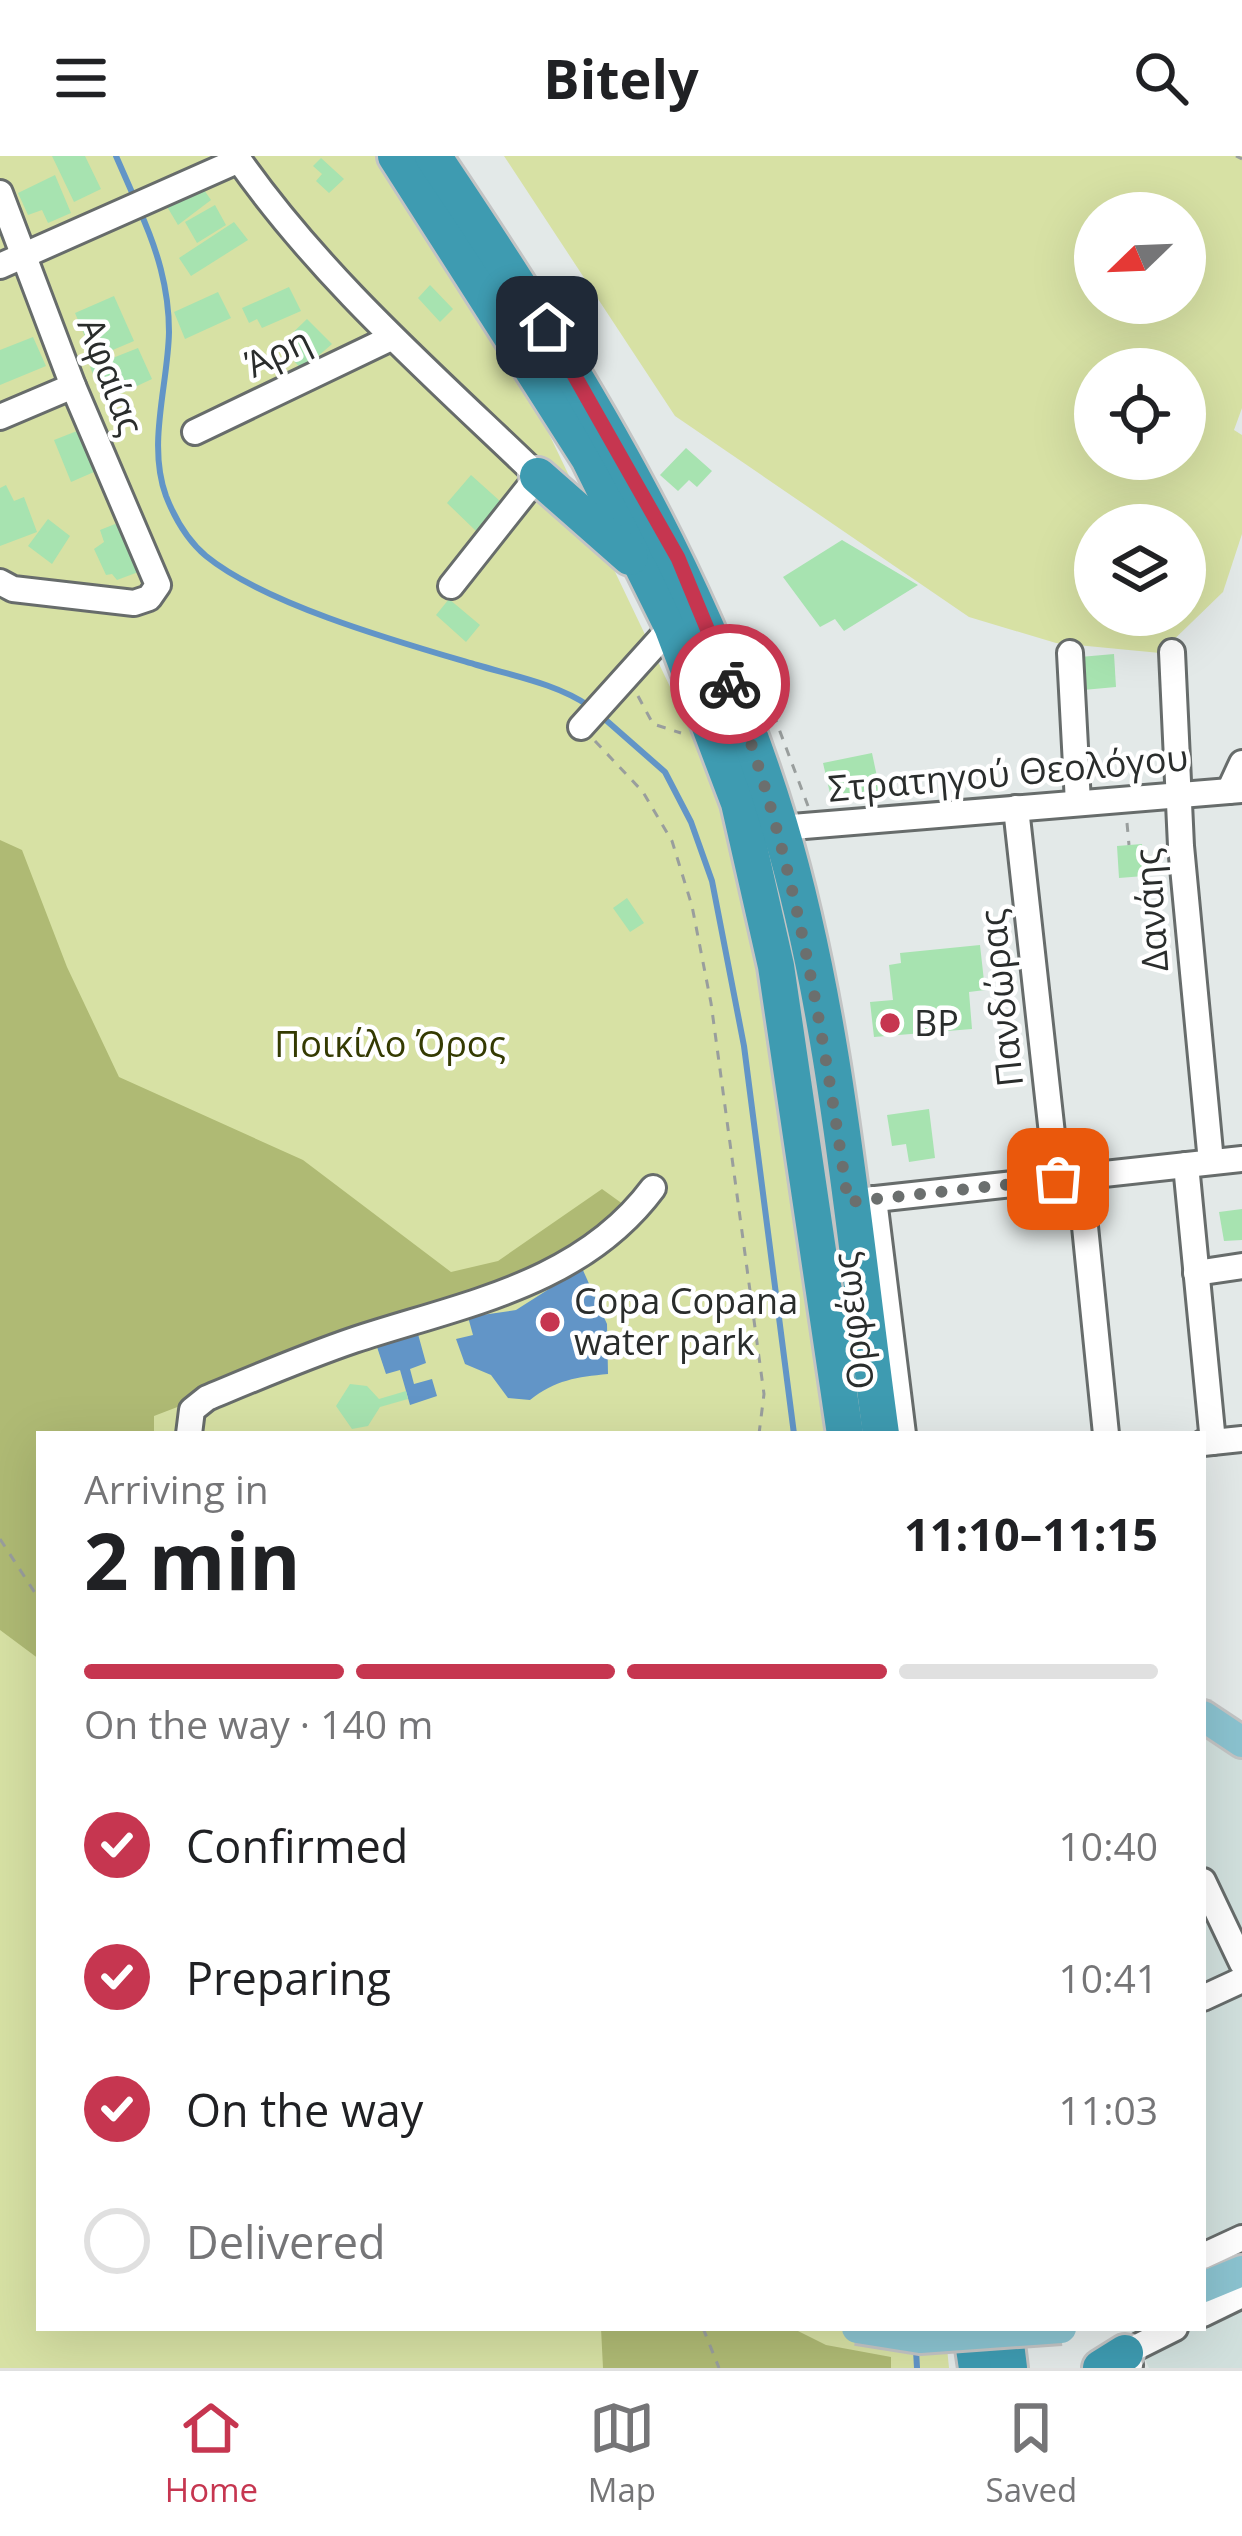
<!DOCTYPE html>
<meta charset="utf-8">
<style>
:root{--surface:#fff;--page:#f2f2f2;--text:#202124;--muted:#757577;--line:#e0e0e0;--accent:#c63650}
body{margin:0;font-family:"Open Sans",sans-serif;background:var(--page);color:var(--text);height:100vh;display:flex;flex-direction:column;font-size:45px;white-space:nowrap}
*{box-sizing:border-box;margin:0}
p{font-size:39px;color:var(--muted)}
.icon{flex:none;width:66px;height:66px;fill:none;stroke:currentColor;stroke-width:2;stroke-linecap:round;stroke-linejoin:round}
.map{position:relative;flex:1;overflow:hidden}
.side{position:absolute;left:36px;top:1275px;width:1170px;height:900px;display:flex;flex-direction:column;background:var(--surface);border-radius:0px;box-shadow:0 12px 48px #0002}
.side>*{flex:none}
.needle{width:78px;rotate:247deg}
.buttons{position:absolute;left:1074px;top:36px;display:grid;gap:24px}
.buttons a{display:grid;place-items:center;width:132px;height:132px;border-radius:50%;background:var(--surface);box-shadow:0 12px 48px #0002;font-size:60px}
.pin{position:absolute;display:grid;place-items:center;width:102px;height:102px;color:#fff;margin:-51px;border-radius:24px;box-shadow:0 6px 18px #0006}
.courier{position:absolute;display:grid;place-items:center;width:120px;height:120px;margin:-60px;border:9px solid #c63650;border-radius:50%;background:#fff;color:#222;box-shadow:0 3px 15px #0007}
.headline em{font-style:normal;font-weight:700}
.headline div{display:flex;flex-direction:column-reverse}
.headline{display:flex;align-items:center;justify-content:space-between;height:204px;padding:0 48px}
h1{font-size:78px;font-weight:700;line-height:90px}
.bar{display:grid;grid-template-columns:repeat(4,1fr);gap:18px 12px;align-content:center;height:144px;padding:0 48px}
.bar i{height:15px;border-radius:9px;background:var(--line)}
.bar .on{background:var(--accent)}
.bar p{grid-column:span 4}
ol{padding:0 48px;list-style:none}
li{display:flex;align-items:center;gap:36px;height:132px}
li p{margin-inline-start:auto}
li .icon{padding:12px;border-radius:50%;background:var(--accent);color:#fff;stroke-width:4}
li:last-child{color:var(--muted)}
li i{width:66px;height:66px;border:6px solid var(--line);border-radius:50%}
header{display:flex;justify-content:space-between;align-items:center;height:156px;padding:0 48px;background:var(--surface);font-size:54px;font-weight:700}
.menu{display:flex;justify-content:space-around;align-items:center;height:168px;border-top:3px solid var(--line);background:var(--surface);font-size:33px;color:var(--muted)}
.menu a{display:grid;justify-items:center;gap:6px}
.menu .on{color:var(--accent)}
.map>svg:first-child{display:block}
.built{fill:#d1e0dd}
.green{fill:#d7e1a4;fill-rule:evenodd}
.forest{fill:#afba74}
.water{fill:#6295c7}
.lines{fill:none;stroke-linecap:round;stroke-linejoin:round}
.stream{stroke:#6295c7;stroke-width:6}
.building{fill:#a7e3b0}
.minor-casing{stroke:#676c6b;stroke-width:30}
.major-casing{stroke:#c3c4c4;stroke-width:36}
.highway-casing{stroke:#c3c4c4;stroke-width:42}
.path{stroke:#999e9d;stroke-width:3;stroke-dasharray:9 9;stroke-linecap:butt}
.minor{stroke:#fff;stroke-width:24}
.major{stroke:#8bc3d0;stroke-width:30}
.highway{stroke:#3e9bb1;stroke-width:36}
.major-bridge-casing{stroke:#c3c4c4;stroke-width:36;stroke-linecap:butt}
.major-bridge{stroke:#8bc3d0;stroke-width:30}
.done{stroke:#6b6f6e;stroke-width:12;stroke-dasharray:0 21.6}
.route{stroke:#c63650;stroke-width:15}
.poi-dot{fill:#c63650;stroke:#fff;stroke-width:4.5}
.labels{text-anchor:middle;stroke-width:9;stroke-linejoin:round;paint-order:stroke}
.street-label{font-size:36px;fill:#2a2d2c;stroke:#fff}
.poi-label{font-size:36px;fill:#2a2d2c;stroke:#fff;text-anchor:start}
.park-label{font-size:36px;fill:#343a02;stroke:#fff}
</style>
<header><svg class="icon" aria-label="menu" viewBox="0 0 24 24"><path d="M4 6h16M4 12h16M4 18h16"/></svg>Bitely<svg class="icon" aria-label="search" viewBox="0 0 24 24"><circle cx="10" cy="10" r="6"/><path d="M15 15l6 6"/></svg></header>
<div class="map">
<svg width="1242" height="2212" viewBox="0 0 1242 2212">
<rect width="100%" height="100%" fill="#e3e9e8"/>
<!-- built -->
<path class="built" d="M1203 1574 1242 1599V2212H1149L1130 2172H1203Z"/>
<!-- green -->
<g class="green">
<path d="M0 0H416L729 654 884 1203 888 1278H39V2172H945L949 2212H0Z"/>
<path d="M504 0H1242V252L1234 274 1242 279V378L1223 436 1160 497 1056 487 969 461 675 260ZM1095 57H1185V147H1095ZM1095 213H1185V303H1095ZM1095 369H1185V459H1095Z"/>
</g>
<!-- forest -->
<g class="forest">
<path d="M0 684 22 694 67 811 119 921 303 1004 451 1116 498 1105 602 1033 627 1051 594 1091 154 1260V1278H39V1503L0 1474Z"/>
<path d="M601 2172H792L826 2189 891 2201V2212H603Z"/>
</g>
<!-- water -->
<g class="water">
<path d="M582 1112 607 1168 608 1218C577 1221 555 1224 530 1244L508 1242 491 1219 465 1208 456 1183 473 1179 468 1161 516 1154Z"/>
<path d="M418 1178 426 1207 410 1213 414 1228 432 1223 437 1240 410 1249 400 1214 386 1218 377 1191Z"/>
</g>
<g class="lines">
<!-- stream -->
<g class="stream">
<path d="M116 0 134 41"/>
<path d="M139 53C157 93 169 132 169 176 168 229 147 288 166 340 175 363 187 384 206 400 266 449 402 487 477 509 514 520 557 528 589 550"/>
<path d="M599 558 665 616 691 666 712 725 744 890 794 1278"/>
<path d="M916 2194 917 2212"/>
</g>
</g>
<!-- building -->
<g class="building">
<path d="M52 0H85L101 33 74 46Z"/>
<path d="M321 2 344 23 329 37 316 25 322 18 313 10Z"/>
<path d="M55 19 71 57 48 67 42 54 28 59 18 37Z"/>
<path d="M200 28 211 44 178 69 166 49Z"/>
<path d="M215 49 226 69 197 87 185 66Z"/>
<path d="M234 66 248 84 191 120 179 102Z"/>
<path d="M430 129 453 153 440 166 418 142Z"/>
<path d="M289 131 301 155 262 172 257 163 249 167 242 152Z"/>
<path d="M218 136 231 162 185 183 174 156Z"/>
<path d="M114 140 134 185 94 202 75 157Z"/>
<path d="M307 163 332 188 302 214 280 189Z"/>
<path d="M33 181 46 210 0 229V194Z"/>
<path d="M138 192 152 223 105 245 90 211Z"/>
<path d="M77 275 94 316 71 326 54 284Z"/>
<path d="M686 292 712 315 697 331 689 324 678 335 660 319Z"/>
<path d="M471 319 501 346 476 375 447 347Z"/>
<path d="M6 329 14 345 24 341 37 376 0 390V332Z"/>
<path d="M48 363 70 380 52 408 28 390Z"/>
<path d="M115 368 125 374 141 415 117 424 112 418 106 419 94 393 104 386 100 374Z"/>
<path d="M842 384 918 429 844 475 835 463 820 471 783 421Z"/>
<path d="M449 443 480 469 466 486 436 459Z"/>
<path d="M1114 498 1116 531 1083 534 1080 501Z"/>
<path d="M872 597 880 635 832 646 823 607Z"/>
<path d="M1142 688 1144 720 1119 722 1117 690Z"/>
<path d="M627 742 644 767 630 776 613 752Z"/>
<path d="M980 789 985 834 969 836 972 873 874 881 870 846 893 844 889 809 901 807 900 797Z"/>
<path d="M929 953 935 1002 909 1006 906 988 892 990 887 959Z"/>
<path d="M1242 1053V1084L1224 1085 1219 1056Z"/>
<path d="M350 1228 367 1230 379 1243 406 1235 408 1243 380 1251 368 1270 352 1273 336 1250Z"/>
</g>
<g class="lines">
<!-- minor casing -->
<g class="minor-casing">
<g id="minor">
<path d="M236 0C321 122 432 218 538 320L451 430"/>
<path d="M0 37 73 230 158 429 149 442 134 447 13 433 0 426"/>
<path d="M0 110 239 4"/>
<path d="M0 261 73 230"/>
<path d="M195 276 391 182"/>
<path d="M1172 496 1181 690 1211 1006"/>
<path d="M1070 497 1078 647"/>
<path d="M581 571 672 470"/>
<path d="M1229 635 1242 607"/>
<path d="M1016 652 1057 1023"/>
<path d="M780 672 1242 634"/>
<path d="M1186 1009 1213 1286"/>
<path d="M1080 1021 1106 1278"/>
<path d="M874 1043 903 1278"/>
<path d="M848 1046 1242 1003"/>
<path d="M1196 1117 1242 1110"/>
<path d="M189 1278 192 1254 207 1242C255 1222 304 1201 354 1184 463 1148 581 1129 653 1032"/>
<path d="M1203 1287 1242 1283"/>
<path d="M1203 1725 1242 1807"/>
<path d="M1203 1842 1242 1824"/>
<path d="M1203 2100 1242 2082"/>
<path d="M1203 2158 1242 2139"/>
<path d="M1130 2209 1125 2197 1175 2172"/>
</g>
</g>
<!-- major casing -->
<g class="major-casing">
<g id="major">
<path d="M1203 1560 1242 1586"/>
<path d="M1203 2131 1242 2115"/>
</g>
</g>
<!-- highway casing -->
<g class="highway-casing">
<g id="highway">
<path d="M396 0 589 302 672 470 739 647 776 810 845 1278"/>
<path d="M433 0C576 213 704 419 779 668 837 863 853 1076 881 1278"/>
<path d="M538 320 630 401"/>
<path d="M971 2172 977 2212"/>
<path d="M1004 2172 1009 2212"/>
<path d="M1101 2212 1125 2197"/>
</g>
</g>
<!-- path -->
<g class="path">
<path d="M1236 0 1242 3"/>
<path d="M638 540 653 568 681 577"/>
<path d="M767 541 808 650"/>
<path d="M595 585 643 636 672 685 692 750 711 847 764 1238 759 1278"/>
<path d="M1127 667 1129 689"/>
<path d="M0 1383 39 1443"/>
<path d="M703 2172 719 2212"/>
</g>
<!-- minor -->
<use href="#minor" class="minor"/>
<!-- major -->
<use href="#major" class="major"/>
<!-- highway -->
<use href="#highway" class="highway"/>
<!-- major-bridge casing -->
<g class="major-bridge-casing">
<path id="major-bridge" d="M857 2172 920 2182 1061 2172"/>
</g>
<!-- major-bridge -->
<use href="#major-bridge" class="major-bridge"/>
</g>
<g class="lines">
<!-- done -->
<path class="done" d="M730 528C794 697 822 869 848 1046L1058 1023"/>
<!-- route -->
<path class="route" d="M547 171 678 402 730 528"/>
</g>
<!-- markers -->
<g class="poi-dot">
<circle cx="890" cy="867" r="12"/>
<circle cx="550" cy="1166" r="12"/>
</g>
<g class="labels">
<!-- street labels -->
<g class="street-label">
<text transform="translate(278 196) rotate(-26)" y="13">Άρη</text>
<text transform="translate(111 220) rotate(69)" y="13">Αφαίας</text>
<text transform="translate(1008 617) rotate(-5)" y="13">Στρατηγού Θεολόγου</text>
<text transform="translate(1151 754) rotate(-94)" y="13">Δανάης</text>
<text transform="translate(1001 842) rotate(-96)" y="13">Πανδώρας</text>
<text transform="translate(853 1165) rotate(-97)" y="13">Ορφέως</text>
</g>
<!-- poi labels -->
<g class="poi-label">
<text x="914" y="880">BP</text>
<text x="574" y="1158">Copa Copana<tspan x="574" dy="41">water park</tspan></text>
</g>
<!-- park labels -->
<g class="park-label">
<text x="390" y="901">Ποικίλο Όρος</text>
</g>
</g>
</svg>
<div class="buttons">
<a><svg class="needle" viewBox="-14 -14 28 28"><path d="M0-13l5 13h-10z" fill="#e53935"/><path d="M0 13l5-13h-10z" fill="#757577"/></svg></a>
<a><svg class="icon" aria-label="locate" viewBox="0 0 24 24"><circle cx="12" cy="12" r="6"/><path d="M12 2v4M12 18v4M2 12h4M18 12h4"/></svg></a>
<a><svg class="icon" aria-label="layers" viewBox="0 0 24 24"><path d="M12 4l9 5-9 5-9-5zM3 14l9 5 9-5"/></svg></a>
</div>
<div class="pin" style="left:1058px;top:1023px;background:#ea580c"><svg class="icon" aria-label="bag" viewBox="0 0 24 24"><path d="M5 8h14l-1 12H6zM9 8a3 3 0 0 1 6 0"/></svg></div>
<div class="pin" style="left:547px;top:171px;background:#1f2937"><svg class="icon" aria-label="home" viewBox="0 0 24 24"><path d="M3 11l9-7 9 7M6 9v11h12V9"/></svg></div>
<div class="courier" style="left:730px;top:528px"><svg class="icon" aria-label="bike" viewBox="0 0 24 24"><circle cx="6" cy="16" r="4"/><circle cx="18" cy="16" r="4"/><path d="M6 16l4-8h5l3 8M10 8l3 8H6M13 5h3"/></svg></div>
<section class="side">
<div class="headline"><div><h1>2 min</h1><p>Arriving in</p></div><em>11:10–11:15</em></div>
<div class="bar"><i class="on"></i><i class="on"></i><i class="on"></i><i></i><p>On the way · 140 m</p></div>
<ol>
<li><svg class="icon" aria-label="check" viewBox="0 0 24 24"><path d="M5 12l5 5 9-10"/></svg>Confirmed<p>10:40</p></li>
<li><svg class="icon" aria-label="check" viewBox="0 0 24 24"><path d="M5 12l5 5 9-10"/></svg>Preparing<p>10:41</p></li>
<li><svg class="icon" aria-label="check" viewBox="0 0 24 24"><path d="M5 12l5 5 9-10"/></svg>On the way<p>11:03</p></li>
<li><i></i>Delivered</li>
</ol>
</section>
</div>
<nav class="menu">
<a class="on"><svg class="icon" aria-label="home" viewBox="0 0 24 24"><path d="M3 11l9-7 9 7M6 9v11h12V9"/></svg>Home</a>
<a><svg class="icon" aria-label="map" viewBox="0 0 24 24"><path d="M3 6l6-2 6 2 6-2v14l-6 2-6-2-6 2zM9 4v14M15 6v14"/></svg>Map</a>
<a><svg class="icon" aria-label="saved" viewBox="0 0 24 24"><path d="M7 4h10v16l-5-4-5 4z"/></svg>Saved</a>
</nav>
